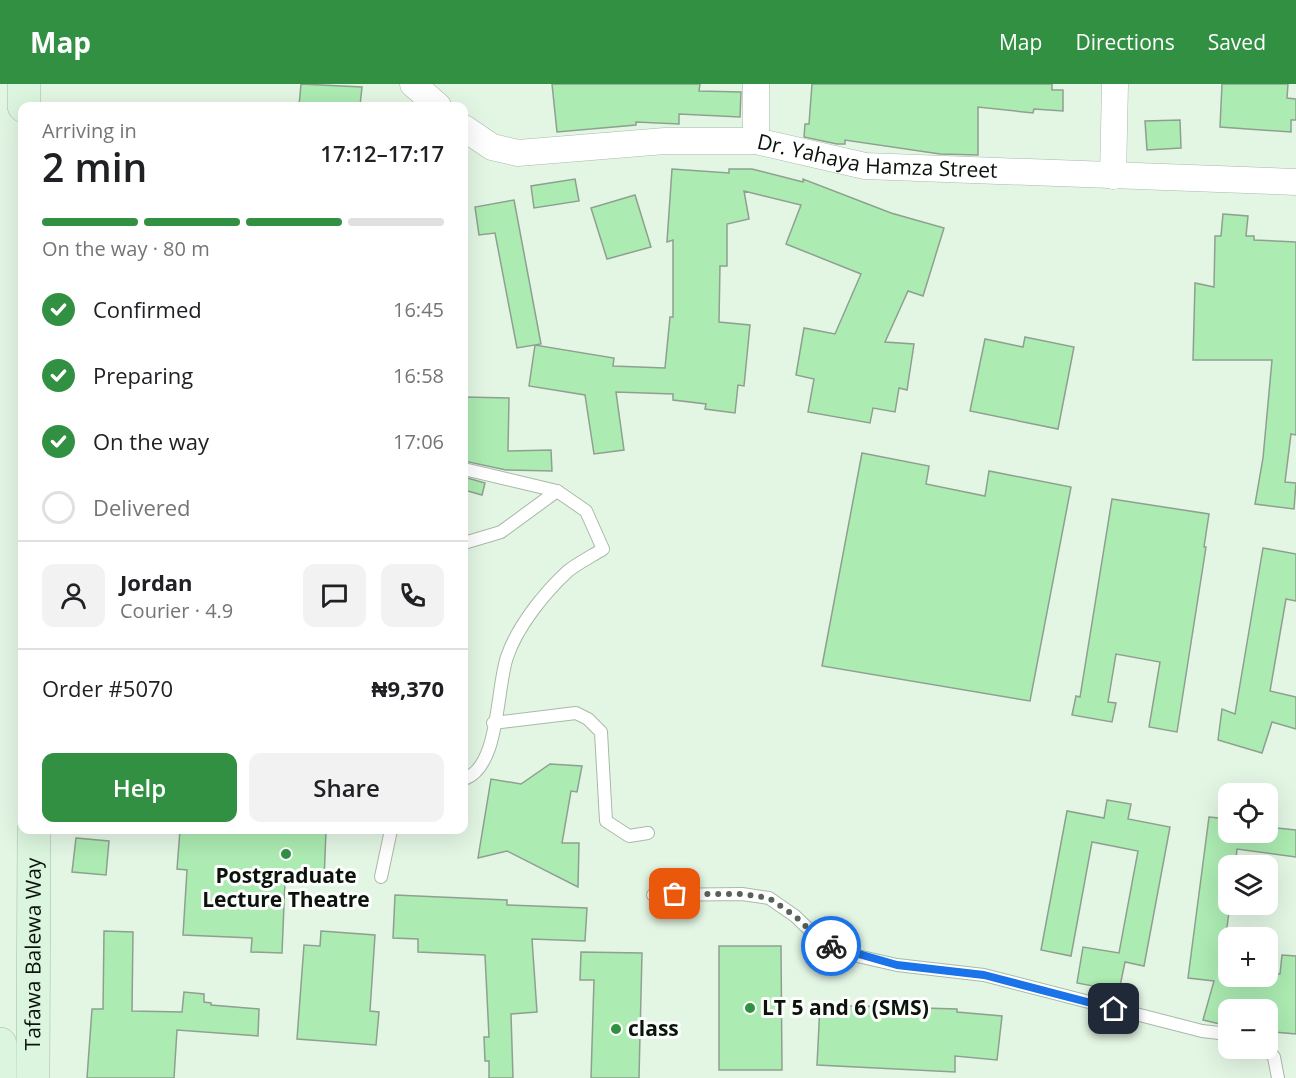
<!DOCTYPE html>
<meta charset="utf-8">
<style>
:root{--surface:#fff;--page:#f2f2f2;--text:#202124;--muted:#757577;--line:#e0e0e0;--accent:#329043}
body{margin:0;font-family:"Open Sans",sans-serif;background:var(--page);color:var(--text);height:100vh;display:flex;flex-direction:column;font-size:22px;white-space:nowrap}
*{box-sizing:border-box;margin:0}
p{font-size:20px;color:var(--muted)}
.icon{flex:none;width:33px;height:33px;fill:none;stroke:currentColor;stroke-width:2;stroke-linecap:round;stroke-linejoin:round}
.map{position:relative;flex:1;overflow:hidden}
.panel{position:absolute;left:18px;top:18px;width:450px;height:732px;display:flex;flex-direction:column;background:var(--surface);border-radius:12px;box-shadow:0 6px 24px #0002}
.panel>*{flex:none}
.fabs{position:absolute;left:1218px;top:699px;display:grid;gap:12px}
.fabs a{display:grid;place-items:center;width:60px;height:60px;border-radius:12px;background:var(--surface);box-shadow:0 6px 24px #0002;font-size:30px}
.pin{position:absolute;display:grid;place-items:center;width:51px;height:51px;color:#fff;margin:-26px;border-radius:12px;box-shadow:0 3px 9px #0006}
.courier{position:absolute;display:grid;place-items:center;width:60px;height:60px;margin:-30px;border:4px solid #1a73e8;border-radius:50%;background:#fff;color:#222;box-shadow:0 2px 8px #0007}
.headline em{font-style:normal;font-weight:600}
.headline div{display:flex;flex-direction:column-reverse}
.headline{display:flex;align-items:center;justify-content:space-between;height:102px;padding:0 24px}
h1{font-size:39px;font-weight:600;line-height:45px}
.bar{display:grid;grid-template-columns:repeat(4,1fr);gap:9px 6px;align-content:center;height:72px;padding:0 24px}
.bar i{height:8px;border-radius:4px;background:var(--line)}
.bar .active{background:var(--accent)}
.bar p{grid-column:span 4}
.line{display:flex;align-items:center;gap:15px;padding:0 24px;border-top:2px solid var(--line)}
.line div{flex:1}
.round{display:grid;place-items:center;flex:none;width:63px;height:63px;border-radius:12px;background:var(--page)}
ol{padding:0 24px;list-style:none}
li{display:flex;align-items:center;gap:18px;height:66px}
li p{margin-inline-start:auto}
li .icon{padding:6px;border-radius:50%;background:var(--accent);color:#fff;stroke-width:4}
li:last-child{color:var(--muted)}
li i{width:33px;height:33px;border:3px solid var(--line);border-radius:50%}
.button{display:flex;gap:12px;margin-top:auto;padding:12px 24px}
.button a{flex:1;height:69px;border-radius:12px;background:var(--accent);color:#fff;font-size:24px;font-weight:600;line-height:69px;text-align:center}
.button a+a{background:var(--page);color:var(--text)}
header{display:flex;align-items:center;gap:36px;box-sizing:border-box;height:84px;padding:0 30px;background:var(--accent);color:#fff}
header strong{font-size:28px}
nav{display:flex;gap:33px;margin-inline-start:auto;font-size:21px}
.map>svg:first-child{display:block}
.building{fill:#acebb2;stroke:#8fa090;stroke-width:1.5}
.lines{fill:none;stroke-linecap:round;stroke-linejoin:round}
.lane-casing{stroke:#a8b9a9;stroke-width:14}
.street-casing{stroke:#a8b9a9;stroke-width:27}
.secondary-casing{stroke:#a8b9a9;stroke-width:34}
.lane{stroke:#fff;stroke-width:12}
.street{stroke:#fff;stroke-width:26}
.secondary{stroke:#dbf5de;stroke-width:33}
.done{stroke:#576258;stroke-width:6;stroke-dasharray:0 10.8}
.route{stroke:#1a73e8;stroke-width:8}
.poi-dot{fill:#329043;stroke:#fbfefb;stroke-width:2}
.labels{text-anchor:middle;stroke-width:6;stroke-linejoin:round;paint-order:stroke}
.street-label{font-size:21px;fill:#0c120c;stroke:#fbfefb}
.poi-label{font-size:21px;font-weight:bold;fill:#0c120c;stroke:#fbfefb;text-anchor:start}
</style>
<header>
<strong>Map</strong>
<nav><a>Map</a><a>Directions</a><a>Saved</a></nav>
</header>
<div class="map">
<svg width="1296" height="994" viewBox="0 0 1296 994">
<rect width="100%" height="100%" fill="#e3f6e4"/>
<!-- building -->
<g class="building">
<path d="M301 0 362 3 360 22H299Z"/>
<path d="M552 0H700L699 7 741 8 740 33 679 30V40L636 38V41L557 48Z"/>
<path d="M812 0H1052V6H1063V27L1034 25 1033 29 978 23V71L940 70 845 56V60H837L804 53 805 40H809Z"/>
<path d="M1222 0H1288L1287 14 1296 15V36H1291V48L1220 43Z"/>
<path d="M1180 36 1181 64 1147 66 1145 37Z"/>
<path d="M672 85 729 89V85H752L803 98V95L891 129 944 144 923 212 908 207 885 258 914 260 907 306 899 304 895 328 873 324 870 339 808 328 814 295 796 291 804 244 835 250 861 190 786 160 801 121 744 107 749 135 727 140V182H720L719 238 750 241 744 302 738 301 735 329 705 325 706 320 673 316V310L616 308 624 366 594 370 585 311 529 302 535 261 614 274 613 282 665 284 670 233H673V156L667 158Z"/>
<path d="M575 95 579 117 534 124 531 102Z"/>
<path d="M635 111 651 163 607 175 591 124Z"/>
<path d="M514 116 541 260 517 264 495 149 479 151 475 123Z"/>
<path d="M1223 130 1248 132 1246 152H1254V156L1296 158V351L1291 350 1285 398 1296 399 1294 425 1255 420 1263 374 1272 276H1193L1195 199 1214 203 1215 152H1221Z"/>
<path d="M1025 253 1074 263 1058 345 970 327 985 255 1023 263Z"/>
<path d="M464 313 509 314 508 367 551 366 552 387 506 386 464 377Z"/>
<path d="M862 369 929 382 926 400 985 412 989 387 1071 403 1030 617 822 582Z"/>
<path d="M464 393 485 399 482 411 464 406Z"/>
<path d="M1112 415 1209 430 1204 463H1206L1177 648 1149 643 1160 578 1116 570 1108 618 1116 619 1112 638 1072 631 1076 612 1080 613Z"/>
<path d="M1263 464 1296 470V517L1286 515 1270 607 1296 613V645L1272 638 1262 669 1218 656 1222 625 1235 630Z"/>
<path d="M550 680 582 682 577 708 571 707 562 759H579L578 803 507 767 478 774 491 695 521 700Z"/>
<path d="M1107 716 1131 720 1128 735 1170 743 1144 882 1125 878 1119 907 1077 899 1083 863 1119 869 1138 767 1092 758 1071 872 1041 866 1067 727 1104 734Z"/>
<path d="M1209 733 1228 735V748H1268V743L1296 746V773L1237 765 1235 782H1228L1230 820 1224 867H1228V892H1268V889L1280 890 1282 871 1296 872V950L1274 948 1276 927 1228 921V942L1203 936 1214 897 1188 894Z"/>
<path d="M180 746H326L324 798 285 797 282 869 251 868 252 854 183 851 187 786 177 785Z"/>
<path d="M76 754 109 757 106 791 72 788Z"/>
<path d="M395 811 507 816V821L587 824 585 857 532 855 537 928 511 930 513 994H489V977H485L484 953H489L485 871 418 868V855L393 854Z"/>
<path d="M104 847 133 848 132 927 182 928 184 908 204 910V918L211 919V921L259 925 258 952 177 946 174 994H87L92 925H103Z"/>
<path d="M321 847 375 851 370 927 379 928 376 961 297 955 304 861 320 862Z"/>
<path d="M719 862H781L782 986H719Z"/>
<path d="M581 868 642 869 639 994H591L594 896H580Z"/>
<path d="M820 921 957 925V928L1002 932 997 976 955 972V988L817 981Z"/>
</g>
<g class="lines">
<!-- lane casing -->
<g class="lane-casing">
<g id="lane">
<path d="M464 385 557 407 586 427 603 465C592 472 578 479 568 487 544 509 517 543 507 573 496 605 500 683 464 695"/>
<path d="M464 459 501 448 557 407"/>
<path d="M493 639 576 629 588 635 601 648 606 737 629 752 648 749"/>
<path d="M381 793 391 746"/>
<path d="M653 811 742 810 769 814 795 832 823 859 853 871 897 881 984 891 1202 947 1228 950"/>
<path d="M1265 964 1274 973 1278 994"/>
</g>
</g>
<!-- street casing -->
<g class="street-casing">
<g id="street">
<path d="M413 0 438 22"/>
<path id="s1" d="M464 44 492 63 518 69 665 57H756L865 82 1296 98"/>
<path d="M756 57V0"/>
<path d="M1113 92 1115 0"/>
</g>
</g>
<!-- secondary casing -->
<g class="secondary-casing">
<g id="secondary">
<path d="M24 0V22"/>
<path d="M0 960V994"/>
<path id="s2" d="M33 994 34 746"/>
</g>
</g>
<!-- lane -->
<use href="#lane" class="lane"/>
<!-- street -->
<use href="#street" class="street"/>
<!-- secondary -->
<use href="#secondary" class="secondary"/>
</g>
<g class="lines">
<!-- done -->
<path class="done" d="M675 810H742L769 814 795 832 823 859 831 862"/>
<!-- route -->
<path class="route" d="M831 862 897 881 984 891 1114 925"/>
</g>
<!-- markers -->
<g class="poi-dot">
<circle cx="286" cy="770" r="6"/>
<circle cx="750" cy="924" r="6"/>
<circle cx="616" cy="945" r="6"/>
</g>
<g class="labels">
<!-- street labels -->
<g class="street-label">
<text dy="7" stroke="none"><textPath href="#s1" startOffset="422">Dr. Yahaya Hamza Street</textPath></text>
<text dy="7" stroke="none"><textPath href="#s2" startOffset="124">Tafawa Balewa Way</textPath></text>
</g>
<!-- poi labels -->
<g class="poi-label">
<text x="286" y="799" text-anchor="middle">Postgraduate<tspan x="286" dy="24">Lecture Theatre</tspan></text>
<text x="762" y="931">LT 5 and 6 (SMS)</text>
<text x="628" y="952">class</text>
</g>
</g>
</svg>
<div class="fabs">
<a><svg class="icon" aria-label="locate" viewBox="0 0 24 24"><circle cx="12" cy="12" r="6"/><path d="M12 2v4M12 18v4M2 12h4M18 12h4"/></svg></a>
<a><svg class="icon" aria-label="layers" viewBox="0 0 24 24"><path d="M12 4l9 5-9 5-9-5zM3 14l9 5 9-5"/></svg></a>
<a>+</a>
<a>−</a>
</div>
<div class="pin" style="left:675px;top:810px;background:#ea580c"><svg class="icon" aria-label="bag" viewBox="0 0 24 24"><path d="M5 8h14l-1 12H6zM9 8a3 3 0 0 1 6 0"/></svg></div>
<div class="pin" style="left:1114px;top:925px;background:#1f2937"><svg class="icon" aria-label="home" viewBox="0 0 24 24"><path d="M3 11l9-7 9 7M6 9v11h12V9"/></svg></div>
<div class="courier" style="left:831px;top:862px"><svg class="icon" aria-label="bike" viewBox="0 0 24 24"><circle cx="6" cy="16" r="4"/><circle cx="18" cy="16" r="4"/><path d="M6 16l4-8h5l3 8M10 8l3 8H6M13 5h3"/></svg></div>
<section class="panel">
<div class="headline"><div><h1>2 min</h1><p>Arriving in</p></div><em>17:12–17:17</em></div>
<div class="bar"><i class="active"></i><i class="active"></i><i class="active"></i><i></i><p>On the way · 80 m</p></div>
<ol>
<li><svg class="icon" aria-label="check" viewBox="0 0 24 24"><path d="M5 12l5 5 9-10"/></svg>Confirmed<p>16:45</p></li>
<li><svg class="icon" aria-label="check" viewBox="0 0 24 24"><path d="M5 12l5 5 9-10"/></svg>Preparing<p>16:58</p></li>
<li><svg class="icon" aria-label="check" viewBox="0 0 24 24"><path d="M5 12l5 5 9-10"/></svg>On the way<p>17:06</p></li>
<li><i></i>Delivered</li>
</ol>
<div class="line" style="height:108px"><a class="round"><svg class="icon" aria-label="person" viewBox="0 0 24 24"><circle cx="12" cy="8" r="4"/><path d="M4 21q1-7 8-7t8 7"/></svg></a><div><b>Jordan</b><p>Courier · 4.9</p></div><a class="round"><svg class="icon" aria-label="chat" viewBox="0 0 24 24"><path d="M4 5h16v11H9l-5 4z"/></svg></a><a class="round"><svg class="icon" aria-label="phone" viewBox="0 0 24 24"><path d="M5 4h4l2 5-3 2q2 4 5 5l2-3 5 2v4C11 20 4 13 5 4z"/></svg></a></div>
<div class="line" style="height:78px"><div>Order #5070</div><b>₦9,370</b></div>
<div class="button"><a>Help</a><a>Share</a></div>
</section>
</div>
